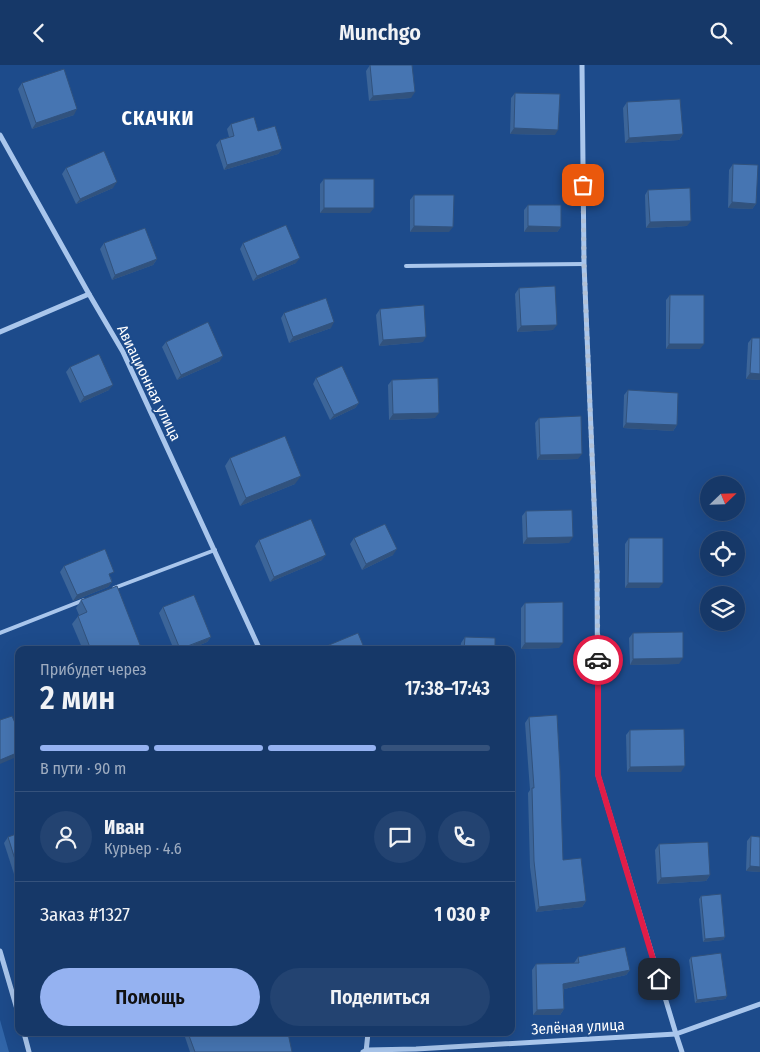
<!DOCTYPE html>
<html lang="ru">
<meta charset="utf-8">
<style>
:root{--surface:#163868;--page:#234371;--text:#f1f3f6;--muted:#9eacc0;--line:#35527c;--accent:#95b2f1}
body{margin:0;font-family:"Fira Sans Condensed",sans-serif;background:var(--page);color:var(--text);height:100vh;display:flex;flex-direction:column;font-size:19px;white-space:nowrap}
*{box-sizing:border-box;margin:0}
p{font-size:16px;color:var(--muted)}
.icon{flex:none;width:28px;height:28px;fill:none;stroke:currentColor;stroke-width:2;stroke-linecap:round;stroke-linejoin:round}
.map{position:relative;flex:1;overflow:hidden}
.panel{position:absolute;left:15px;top:581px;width:500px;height:390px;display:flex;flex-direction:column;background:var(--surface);border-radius:10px;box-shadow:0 5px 20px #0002,0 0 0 1px var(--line)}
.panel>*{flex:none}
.needle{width:32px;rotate:67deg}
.buttons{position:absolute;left:700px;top:411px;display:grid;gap:10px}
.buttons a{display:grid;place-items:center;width:45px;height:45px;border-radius:50%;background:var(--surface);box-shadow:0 5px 20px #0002,0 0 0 1px var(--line);font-size:25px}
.pin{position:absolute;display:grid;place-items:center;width:42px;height:42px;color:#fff;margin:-21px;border-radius:10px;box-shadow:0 2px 8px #0006}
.courier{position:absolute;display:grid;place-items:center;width:50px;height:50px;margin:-25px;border:4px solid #e11d48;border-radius:50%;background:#fff;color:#222;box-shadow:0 1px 6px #0007}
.headline em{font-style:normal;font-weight:600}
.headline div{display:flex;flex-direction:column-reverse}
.headline{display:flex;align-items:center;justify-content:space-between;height:85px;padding:0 25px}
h1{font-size:32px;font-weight:600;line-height:38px}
.bar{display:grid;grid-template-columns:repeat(4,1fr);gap:8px 5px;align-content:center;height:60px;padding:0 25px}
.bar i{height:6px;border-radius:4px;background:var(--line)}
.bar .active{background:var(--accent)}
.bar p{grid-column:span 4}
.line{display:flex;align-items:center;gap:12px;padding:0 25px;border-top:1px solid var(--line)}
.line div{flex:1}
.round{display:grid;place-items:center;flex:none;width:52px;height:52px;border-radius:26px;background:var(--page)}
.cta{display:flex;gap:10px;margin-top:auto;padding:10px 25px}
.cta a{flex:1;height:58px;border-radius:30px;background:var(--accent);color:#111;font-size:20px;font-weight:600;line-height:58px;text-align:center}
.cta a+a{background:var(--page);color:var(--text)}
header{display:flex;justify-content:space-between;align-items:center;height:65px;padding:0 25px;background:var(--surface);font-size:22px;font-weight:600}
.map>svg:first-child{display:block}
.green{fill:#3165a8}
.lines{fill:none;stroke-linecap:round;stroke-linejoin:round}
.service{stroke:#a9c6ec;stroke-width:4}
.minor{stroke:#a9c6ec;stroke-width:5}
.wall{fill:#3c6599}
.shaded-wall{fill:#31527d}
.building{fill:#4675b2;stroke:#31527d}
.done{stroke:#b0c0d6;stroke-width:5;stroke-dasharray:0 9}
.route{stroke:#e11d48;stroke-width:6}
.labels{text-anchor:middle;stroke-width:4;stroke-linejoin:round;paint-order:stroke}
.street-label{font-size:15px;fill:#fff;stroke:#1d4b8b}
.district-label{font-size:20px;font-weight:bold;letter-spacing:1px;fill:#fff;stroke:#1d4b8b}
</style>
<header><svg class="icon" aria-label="back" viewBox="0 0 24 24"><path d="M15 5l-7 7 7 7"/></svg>Munchgo<svg class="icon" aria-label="search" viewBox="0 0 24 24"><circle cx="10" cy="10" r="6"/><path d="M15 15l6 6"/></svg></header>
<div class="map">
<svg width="760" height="987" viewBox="0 0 760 987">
<rect width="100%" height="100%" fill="#1d4b8b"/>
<!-- green -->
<path class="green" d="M0 955 9 987H0Z"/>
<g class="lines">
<!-- service -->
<g class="service">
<path d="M406 201 584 199"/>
<path d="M114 523 215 485"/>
<path d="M0 568 84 535"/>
</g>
<!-- minor -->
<g class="minor">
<path d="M582 0 584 199 597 507 598 710 676 969 682 987"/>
<path d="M0 70 89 229 123 287 260 585"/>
<path d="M0 267 89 229"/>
<path d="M0 886 19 951"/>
<path d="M24 968 29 987"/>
<path d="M363 987 367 985 416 984 676 969 760 939"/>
<path d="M366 987 368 968"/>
</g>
</g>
<!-- wall -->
<g class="wall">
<path d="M370 0 411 33 369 36 366 6Z"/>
<path d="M22 18 74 50 32 64 18 24Z"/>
<path d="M515 28 555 70 510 69 511 33Z"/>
<path d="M627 37 683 69 679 75 625 78 623 43Z"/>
<path d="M231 59 258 66 282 84 278 89 224 105 216 80 220 75 229 72 227 64Z"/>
<path d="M733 99 756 139 752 144 728 143 729 105Z"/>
<path d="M66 103 113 123 76 139 62 109Z"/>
<path d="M324 114 370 148H320V119Z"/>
<path d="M648 125 687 161 646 163 645 130Z"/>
<path d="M414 130 449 167H410V135Z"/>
<path d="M528 140 561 162 557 167H524V145Z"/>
<path d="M104 178 157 194 153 200 112 215 100 184Z"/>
<path d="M243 178 296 198 253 216 240 184Z"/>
<path d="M519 223 553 265 517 267 515 229Z"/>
<path d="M670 230 700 284H666V235Z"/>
<path d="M380 244 423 277 379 281 376 250Z"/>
<path d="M284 248 331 263 289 278 281 253Z"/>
<path d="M752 273 760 315 746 314 748 278Z"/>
<path d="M166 277 220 296 177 315 162 282Z"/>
<path d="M70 302 109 325 80 338 66 307Z"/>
<path d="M316 313 359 338 355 343 330 355 313 319Z"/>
<path d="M392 315 435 353 389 355 388 320Z"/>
<path d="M628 325 677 360 673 366 623 363 624 330Z"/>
<path d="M539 353 578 394 537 395 535 358Z"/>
<path d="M230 393 295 419 240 441 225 401Z"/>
<path d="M526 446 569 478 523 479 522 451Z"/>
<path d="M354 473 393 490 362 505 350 479Z"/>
<path d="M629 473 659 523H625V479Z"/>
<path d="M259 475 322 495 270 517 255 481Z"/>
<path d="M64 501 111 512 112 517 108 522 73 536 60 507Z"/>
<path d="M81 535 142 585H83L72 559 79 550 76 543Z"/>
<path d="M525 538 559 583 521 584V543Z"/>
<path d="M163 542 211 572 207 577 188 585H174L159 548Z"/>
<path d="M633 568 679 599 630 600 629 573Z"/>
<path d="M465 572 495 585H460L461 578Z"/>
<path d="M529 652 563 795 586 836 582 842 536 847 530 802 528 728 530 725 525 658Z"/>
<path d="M630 665 681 707H627L626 670Z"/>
<path d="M751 771 760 772V807L746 806 747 776Z"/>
<path d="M8 772 19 808 14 809 4 778Z"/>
<path d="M659 779 710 810 706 816 657 819 655 785Z"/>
<path d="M701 831 725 872 723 875 703 877 699 834Z"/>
<path d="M578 892 630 905 626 910 564 924V944L560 950H533L532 905 536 899 574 898Z"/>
<path d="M691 892 727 931 725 934 695 938 689 895Z"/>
<path d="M188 968 292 987H190L185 972Z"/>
</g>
<!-- shaded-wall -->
<g class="shaded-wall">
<path d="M415 27 411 33 369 36 373 31Z"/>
<path d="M77 44 74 50 32 64 36 58Z"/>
<path d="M514 63 558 65 555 70 510 69Z"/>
<path d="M683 69 679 75 625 78 629 73Z"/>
<path d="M282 84 278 89 224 105 227 100Z"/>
<path d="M117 117 113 123 76 139 80 134Z"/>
<path d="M732 137 756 139 752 144 728 143Z"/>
<path d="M324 143H374L370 148H320Z"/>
<path d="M691 156 687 161 646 163 650 157Z"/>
<path d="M414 161 453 162 449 167H410Z"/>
<path d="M528 161 561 162 557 167H524Z"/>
<path d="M300 193 296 198 253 216 257 211Z"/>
<path d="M157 194 153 200 112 215 115 210Z"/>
<path d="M334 257 331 263 289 278 293 272Z"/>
<path d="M557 260 553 265 517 267 521 261Z"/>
<path d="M426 272 423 277 379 281 383 275Z"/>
<path d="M669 279H704L700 284H666Z"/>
<path d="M223 291 220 296 177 315 181 310Z"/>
<path d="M750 308 760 309V315L746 314Z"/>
<path d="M113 320 109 325 80 338 84 332Z"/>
<path d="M359 338 355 343 330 355 334 350Z"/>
<path d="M439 348 435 353 389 355 393 349Z"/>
<path d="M626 358 677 360 673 366 623 363Z"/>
<path d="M582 389 578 394 537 395 540 390Z"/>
<path d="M301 411 295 419 240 441 246 433Z"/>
<path d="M573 472 569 478 523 479 527 473Z"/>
<path d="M397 484 393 490 362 505 366 499Z"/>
<path d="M326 490 322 495 270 517 274 512Z"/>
<path d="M112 517 108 522 73 536 77 530Z"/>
<path d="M628 518H663L659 523H625Z"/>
<path d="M211 572 207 577 188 585H180Z"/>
<path d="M525 578H563L559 583 521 584Z"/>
<path d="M683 593 679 599 630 600 633 594Z"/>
<path d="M19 687V691L0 699V695Z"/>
<path d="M685 701 681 707H627L630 702Z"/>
<path d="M750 801 760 802V807L746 806Z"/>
<path d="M18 804H19V808L14 809Z"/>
<path d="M710 810 706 816 657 819 661 813Z"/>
<path d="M586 836 582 842 536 847 539 842Z"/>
<path d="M725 872 723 875 703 877 705 874Z"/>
<path d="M630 905 626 910 560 925 563 919Z"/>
<path d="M727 931 725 934 695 938 697 935Z"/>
<path d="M564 944 560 950H533L537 945Z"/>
</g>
<!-- building -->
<g class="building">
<path d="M370 0H412L415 27 373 31Z"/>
<path d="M64 4 77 44 36 58 22 18Z"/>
<path d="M515 28 560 29 558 65 514 63Z"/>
<path d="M680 34 683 69 629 73 627 37Z"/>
<path d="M254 52 258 66 275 61 282 84 227 100 220 75 234 71 231 59Z"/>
<path d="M104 86 117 117 80 134 66 103Z"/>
<path d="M733 99 758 100 756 139 732 137Z"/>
<rect x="324" y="114" width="50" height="29"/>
<path d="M690 123 691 156 650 157 648 125Z"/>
<path d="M414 130H454L453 162 414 161Z"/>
<path d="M528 140H561V162L528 161Z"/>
<path d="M286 160 300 193 257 211 243 178Z"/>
<path d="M145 163 157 194 115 210 104 178Z"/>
<path d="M555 221 557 260 521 261 519 223Z"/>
<path d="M670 230H704V279H669Z"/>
<path d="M326 233 334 257 293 272 284 248Z"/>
<path d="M424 240 426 272 383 275 380 244Z"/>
<path d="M208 257 223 291 181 310 166 277Z"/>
<path d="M752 273H760V309L750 308Z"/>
<path d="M99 289 113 320 84 332 70 302Z"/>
<path d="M342 301 359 338 334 350 316 313Z"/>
<path d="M438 313 439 348 393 349 392 315Z"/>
<path d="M628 325 678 328 677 360 626 358Z"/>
<path d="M581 351 582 389 540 390 539 353Z"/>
<path d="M285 371 301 411 246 433 230 393Z"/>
<path d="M572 445 573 472 527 473 526 446Z"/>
<path d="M311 454 326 490 274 512 259 475Z"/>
<path d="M385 459 397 484 366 499 354 473Z"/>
<path d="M629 473H663V518H628Z"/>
<path d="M105 484 114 507 109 509 112 517 77 530 64 501Z"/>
<path d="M117 521 142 585H91L78 551 87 547 81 535Z"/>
<path d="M194 530 211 572 180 584 163 542Z"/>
<path d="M563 537V578H525V538Z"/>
<path d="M683 567V593L633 594V568Z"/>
<path d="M358 568 365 585H317Z"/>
<path d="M465 572 495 573V585H464Z"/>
<path d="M557 650 560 705 563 795 581 793 586 836 539 842 534 796 532 723H534L529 652Z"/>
<path d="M12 651 19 667V687L0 695V655Z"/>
<path d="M684 664 685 701 630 702V665Z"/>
<path d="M19 768V804H18L8 772Z"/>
<path d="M751 771 760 772V802L750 801Z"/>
<path d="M708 777 710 810 661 813 659 779Z"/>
<path d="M721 829 725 872 705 874 701 831Z"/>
<path d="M625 882 630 905 563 919 564 944 537 945 536 899 579 898 578 892Z"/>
<path d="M721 888 727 931 697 935 691 892Z"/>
<path d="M188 968H288L292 987H195Z"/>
</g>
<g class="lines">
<!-- done -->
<path class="done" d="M583 120 584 199 597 507 598 595"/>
<!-- route -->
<path class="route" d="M598 595V710L659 914"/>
</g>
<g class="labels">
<!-- street labels -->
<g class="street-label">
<text transform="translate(149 318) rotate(64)" y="5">Авиационная улица</text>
<text transform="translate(578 962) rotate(-3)" y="5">Зелёная улица</text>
</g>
<!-- district labels -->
<g class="district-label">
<text x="158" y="60">СКАЧКИ</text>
</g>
</g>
</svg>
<div class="buttons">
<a><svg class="needle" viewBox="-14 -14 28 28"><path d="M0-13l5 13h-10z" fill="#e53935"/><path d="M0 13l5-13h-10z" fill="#9eacc0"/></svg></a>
<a><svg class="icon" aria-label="locate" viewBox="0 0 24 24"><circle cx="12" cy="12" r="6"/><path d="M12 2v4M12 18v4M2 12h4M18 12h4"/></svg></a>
<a><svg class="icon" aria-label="layers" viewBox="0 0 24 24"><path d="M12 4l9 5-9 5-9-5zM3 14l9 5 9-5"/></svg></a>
</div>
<div class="pin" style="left:583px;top:120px;background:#ea580c"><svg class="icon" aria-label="bag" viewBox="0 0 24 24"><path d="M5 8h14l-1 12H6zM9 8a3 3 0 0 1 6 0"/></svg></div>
<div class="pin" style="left:659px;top:914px;background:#1f2937"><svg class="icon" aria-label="home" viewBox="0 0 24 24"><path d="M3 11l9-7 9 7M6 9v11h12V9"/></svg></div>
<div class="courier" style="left:598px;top:595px"><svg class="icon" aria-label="car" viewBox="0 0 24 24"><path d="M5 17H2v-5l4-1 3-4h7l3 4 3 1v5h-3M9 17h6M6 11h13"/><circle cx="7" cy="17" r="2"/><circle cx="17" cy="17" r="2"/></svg></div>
<section class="panel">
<div class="headline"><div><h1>2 мин</h1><p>Прибудет через</p></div><em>17:38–17:43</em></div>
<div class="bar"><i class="active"></i><i class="active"></i><i class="active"></i><i></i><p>В пути · 90 m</p></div>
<div class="line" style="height:90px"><a class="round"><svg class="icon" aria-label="person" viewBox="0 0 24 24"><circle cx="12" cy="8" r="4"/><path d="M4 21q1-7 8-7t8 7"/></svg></a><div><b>Иван</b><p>Курьер · 4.6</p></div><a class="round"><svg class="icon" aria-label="chat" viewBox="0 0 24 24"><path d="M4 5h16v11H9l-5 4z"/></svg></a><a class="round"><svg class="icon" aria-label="phone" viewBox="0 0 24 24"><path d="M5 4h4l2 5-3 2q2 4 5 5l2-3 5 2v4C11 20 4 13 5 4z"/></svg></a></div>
<div class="line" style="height:65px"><div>Заказ #1327</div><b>1 030 ₽</b></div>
<div class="cta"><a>Помощь</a><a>Поделиться</a></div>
</section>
</div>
